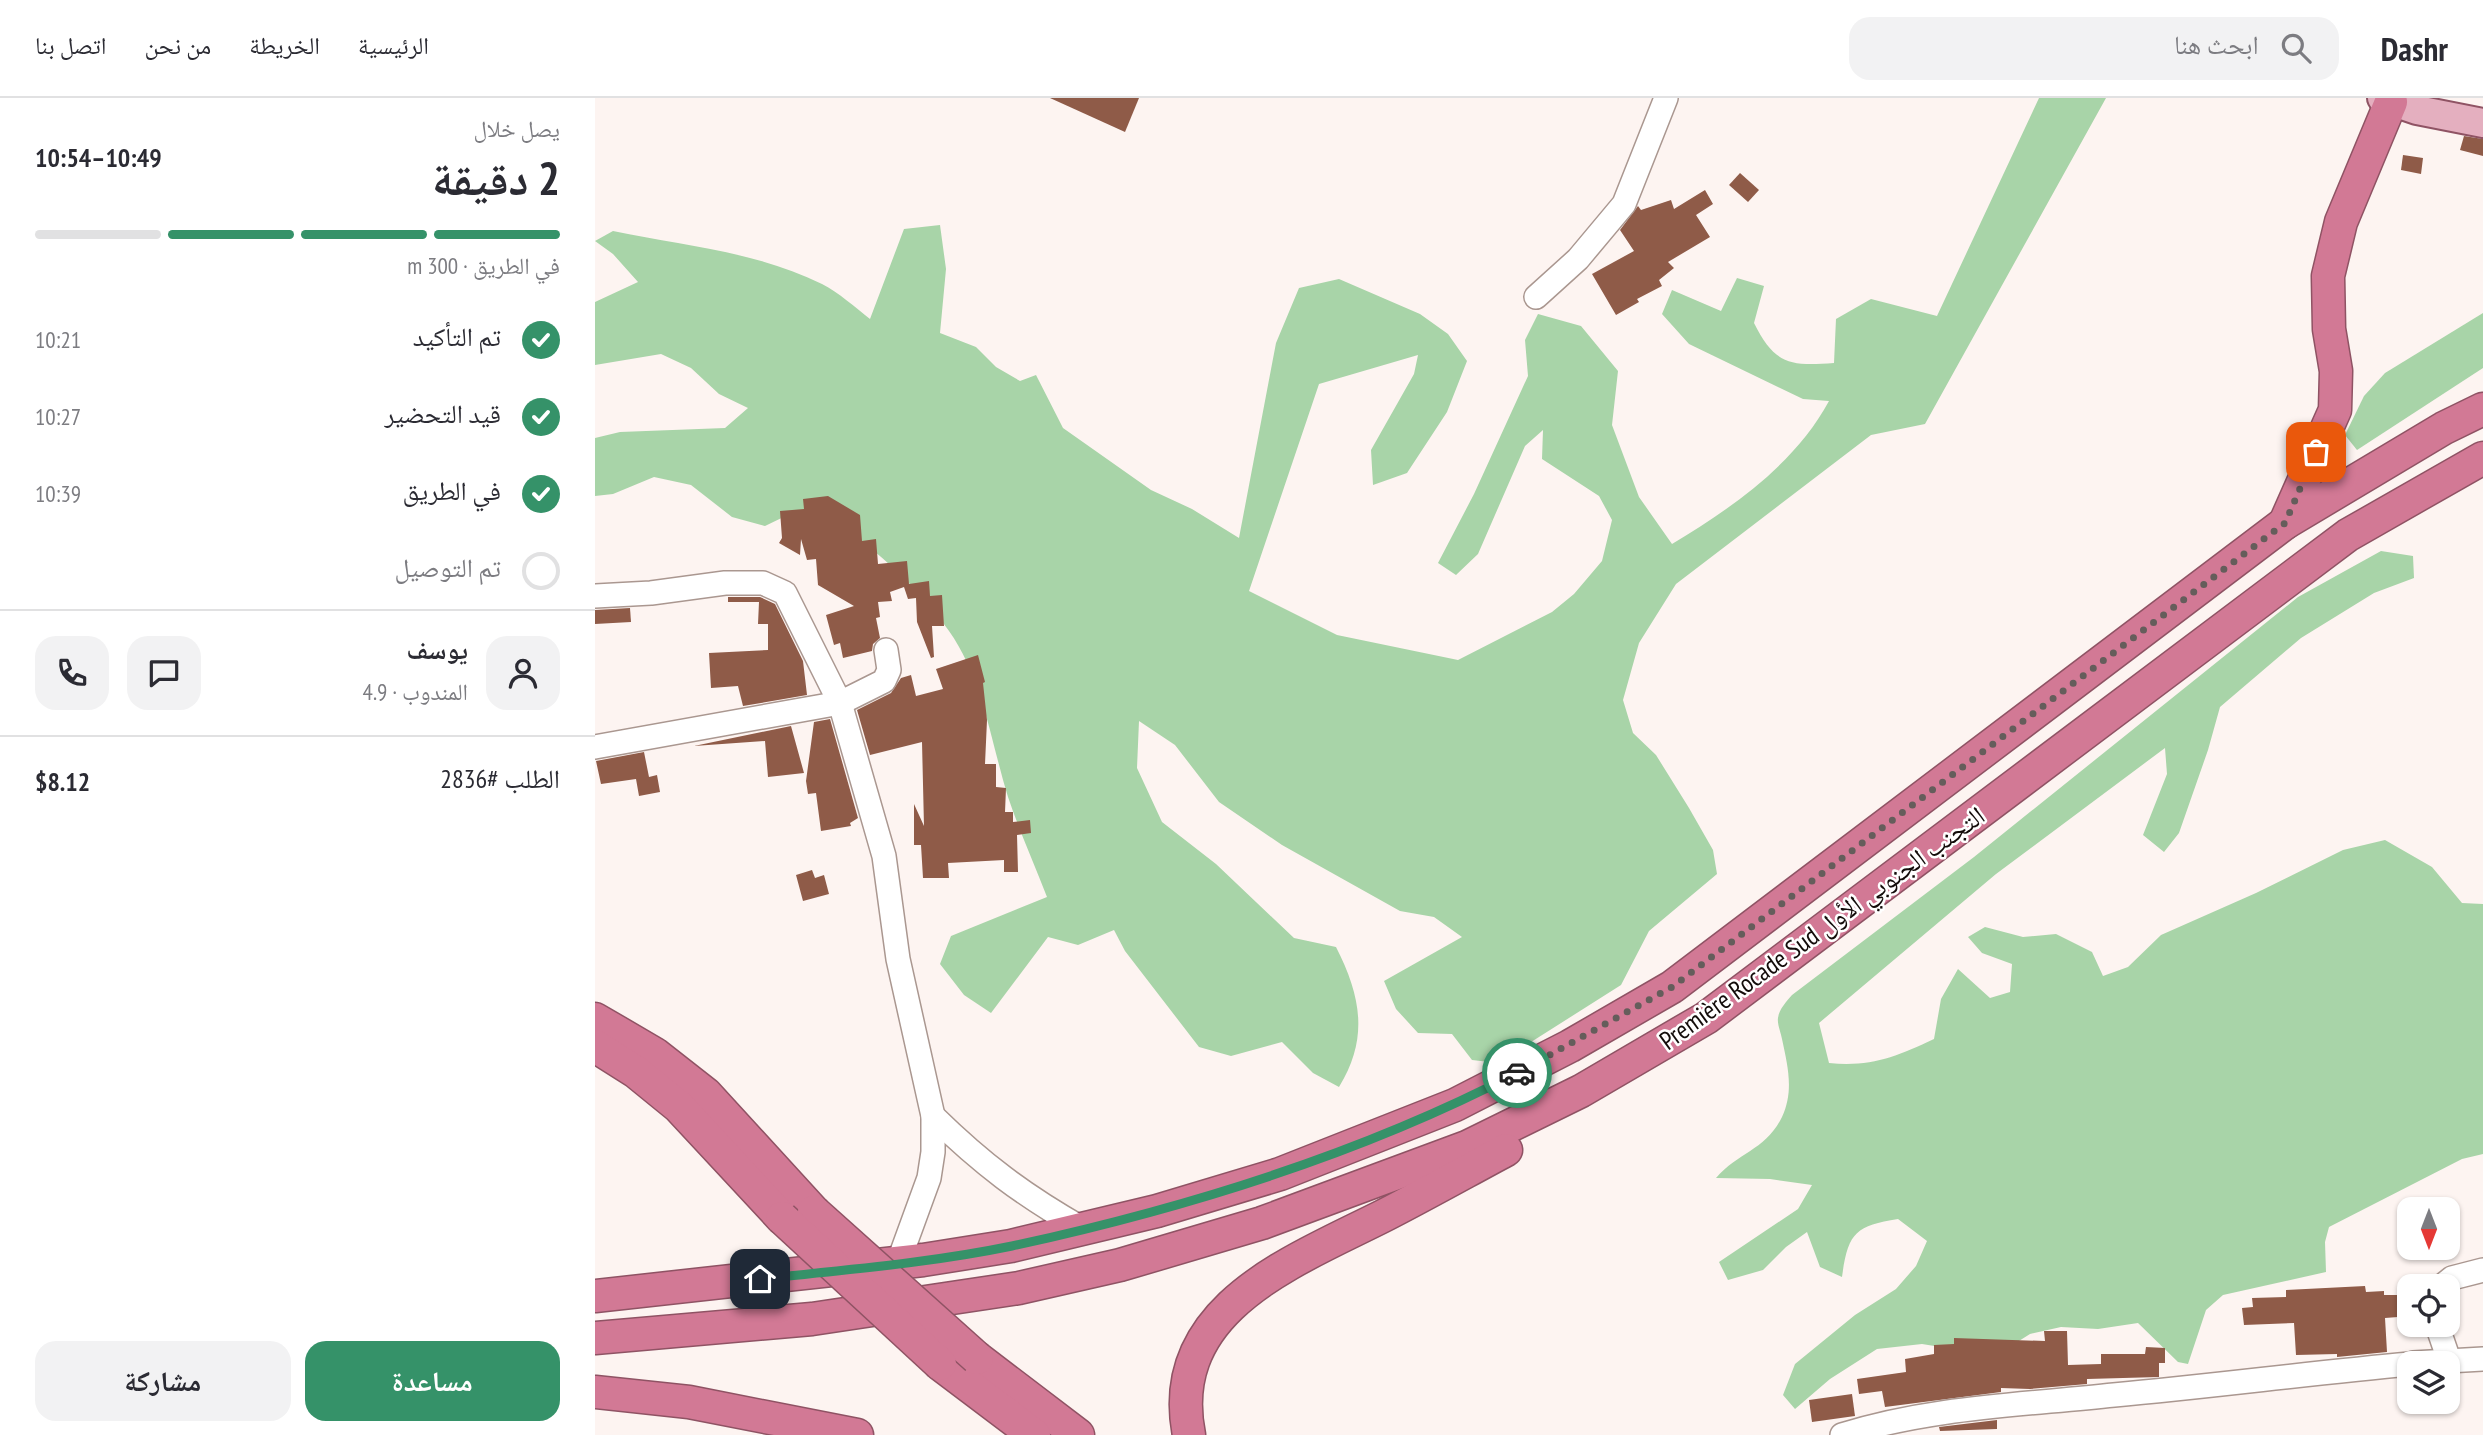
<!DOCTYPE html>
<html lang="ar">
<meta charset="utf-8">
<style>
:root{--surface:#fff;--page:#f2f2f3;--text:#2b2b33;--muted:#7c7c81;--line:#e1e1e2;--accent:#359269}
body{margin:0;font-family:"PT Sans Narrow","Noto Naskh Arabic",sans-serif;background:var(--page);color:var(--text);direction:rtl;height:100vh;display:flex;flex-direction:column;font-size:26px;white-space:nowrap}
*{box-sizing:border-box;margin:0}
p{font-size:23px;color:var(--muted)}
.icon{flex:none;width:38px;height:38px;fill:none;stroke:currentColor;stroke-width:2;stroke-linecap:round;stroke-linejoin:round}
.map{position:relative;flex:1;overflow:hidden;direction:ltr}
.panel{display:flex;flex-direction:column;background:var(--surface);width:595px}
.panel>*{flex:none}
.needle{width:46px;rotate:180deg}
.controls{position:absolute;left:1802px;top:1099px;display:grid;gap:14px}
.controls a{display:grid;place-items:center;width:63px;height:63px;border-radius:14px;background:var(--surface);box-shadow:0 2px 5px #0004;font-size:35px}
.pin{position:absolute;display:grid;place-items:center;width:60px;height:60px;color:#fff;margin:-30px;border-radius:14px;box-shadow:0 4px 10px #0006}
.courier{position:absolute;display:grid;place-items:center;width:70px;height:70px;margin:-35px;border:5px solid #359269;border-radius:50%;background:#fff;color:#222;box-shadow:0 2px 9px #0007}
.summary em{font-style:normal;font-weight:700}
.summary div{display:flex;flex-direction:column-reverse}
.summary{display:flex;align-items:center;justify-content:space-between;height:119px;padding:0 35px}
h1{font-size:46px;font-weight:700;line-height:52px}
.bar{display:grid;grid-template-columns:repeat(4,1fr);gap:10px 7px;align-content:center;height:84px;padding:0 35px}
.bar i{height:9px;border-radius:5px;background:var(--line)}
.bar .selected{background:var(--accent)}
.bar p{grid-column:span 4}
.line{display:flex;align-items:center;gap:18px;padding:0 35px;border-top:2px solid var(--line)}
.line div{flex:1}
.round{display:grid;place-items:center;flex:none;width:74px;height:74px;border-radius:21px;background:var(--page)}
ol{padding:0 35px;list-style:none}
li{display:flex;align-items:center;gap:21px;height:77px}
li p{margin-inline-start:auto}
li .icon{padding:7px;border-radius:50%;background:var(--accent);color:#fff;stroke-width:4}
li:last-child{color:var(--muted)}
li i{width:38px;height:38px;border:4px solid var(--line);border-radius:50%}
.cta{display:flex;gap:14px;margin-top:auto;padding:14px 35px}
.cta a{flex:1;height:80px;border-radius:21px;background:var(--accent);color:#fff;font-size:28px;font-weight:700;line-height:80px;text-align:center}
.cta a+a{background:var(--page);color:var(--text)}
header{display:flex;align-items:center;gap:42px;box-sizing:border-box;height:98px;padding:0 35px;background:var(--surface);border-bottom:2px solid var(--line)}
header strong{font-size:33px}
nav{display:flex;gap:38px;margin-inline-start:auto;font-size:24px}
.search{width:490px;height:63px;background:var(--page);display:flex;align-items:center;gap:18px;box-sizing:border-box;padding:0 24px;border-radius:21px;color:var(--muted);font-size:26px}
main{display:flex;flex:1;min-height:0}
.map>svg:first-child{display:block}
.forest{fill:#a8d4a8}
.building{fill:#8f5b48}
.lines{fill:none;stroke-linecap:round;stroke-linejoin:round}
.minor-casing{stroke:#aa9790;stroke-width:26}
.major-casing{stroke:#8f5364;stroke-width:32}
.highway-casing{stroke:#8f5364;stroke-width:35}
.minor{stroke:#fff;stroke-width:23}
.major{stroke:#e4afbf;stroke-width:28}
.highway{stroke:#d27995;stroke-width:32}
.highway-bridge-casing{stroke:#8f5364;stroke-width:35;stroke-linecap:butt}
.highway-bridge{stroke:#d27995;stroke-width:32}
.done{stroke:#655d5b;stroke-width:7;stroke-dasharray:0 12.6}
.route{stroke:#359269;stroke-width:9}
.labels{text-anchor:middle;stroke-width:5;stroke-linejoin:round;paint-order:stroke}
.street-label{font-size:26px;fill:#130c0a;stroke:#fff}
</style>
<header>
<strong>Dashr</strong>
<div class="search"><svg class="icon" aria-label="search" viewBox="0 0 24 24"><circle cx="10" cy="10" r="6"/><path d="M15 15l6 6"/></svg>ابحث هنا</div>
<nav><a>الرئيسية</a><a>الخريطة</a><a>من نحن</a><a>اتصل بنا</a></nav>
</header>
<main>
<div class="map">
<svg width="1888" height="1337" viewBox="0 0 1888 1337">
<rect width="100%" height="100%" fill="#fdf4f1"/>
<!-- forest -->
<g class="forest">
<path d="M1444 0H1511L1330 326 1276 337 1081 486 1044 545 1028 602 1038 635 1061 657 1094 710 1118 752 1122 776 1054 833 1026 887 903 965 877 962 857 936 823 935 801 911 789 883 867 839 839 819 805 813 687 747 624 704 580 647 544 623 542 670 567 724 621 766 699 840 741 849C766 898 774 940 744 989L718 975 687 944 636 958 604 949 530 853 519 832 483 847 453 839 396 915 369 897 345 866 356 838 452 799C439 765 424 732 413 699 396 644 388 581 354 533 319 483 275 448 227 412L201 413 170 428 137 419 96 387 59 379 18 396 0 398V340L25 334 130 330 153 310 124 296 96 270 66 256 0 267V204L43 184 18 156 0 143 18 133C89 148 160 153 227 186 244 195 260 209 275 221L309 131 345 127 351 171 345 235 381 249 401 269 425 283 441 277 468 330 556 392 597 411 644 440 681 245 704 190 744 181 825 216 853 236 872 263 852 314 812 375 778 387 776 352 819 276 823 257 724 286 654 493 742 537 863 562 957 514 979 496 1007 463 1017 422 1004 398 947 361 948 332 930 348 883 456 861 477 843 465 879 396 933 278 930 242 943 216 986 228 1023 273 1017 327 1044 399 1077 446C1137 410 1200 366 1234 303L1208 301 1094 246 1067 216 1077 192 1126 213 1142 180 1169 188 1159 225C1180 267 1195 268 1239 265L1241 221 1276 201 1342 218Z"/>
<path d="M1888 215V270L1762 352 1750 337 1769 298 1790 275Z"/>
<path d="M1786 453 1818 458 1819 480 1779 495 1706 540 1625 609 1613 652 1584 735 1569 754 1548 737 1572 676 1570 650 1401 776 1224 925 1234 965C1276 969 1301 959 1339 941L1346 901 1363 871 1395 900 1415 894 1417 866 1387 855 1373 839 1390 829 1428 839 1461 836 1497 854 1508 878 1533 869 1566 837 1661 795 1748 752 1790 742 1837 769 1867 805 1888 806V1056L1867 1061 1734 1129 1730 1144 1731 1174 1628 1197 1611 1212 1593 1266 1583 1264 1543 1225 1503 1231 1466 1229 1435 1236 1408 1253 1383 1255 1327 1246 1282 1251 1235 1281 1200 1311 1188 1297 1200 1266 1260 1217 1301 1191 1321 1168 1332 1143 1303 1121C1260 1128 1253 1135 1247 1179L1225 1169 1212 1134 1191 1149 1168 1172 1133 1182 1124 1164 1203 1111 1217 1087 1175 1081 1121 1080C1144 1054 1171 1052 1187 1019 1199 993 1193 969 1187 941 1186 935 1182 926 1183 920 1184 911 1192 903 1197 897L1379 759 1703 499Z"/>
</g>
<!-- building -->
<g class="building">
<path d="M455 0H544L530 34Z"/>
<path d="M1869 38 1888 41V58L1865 52Z"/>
<path d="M1808 57 1828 60 1826 76 1806 72Z"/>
<path d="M1145 75 1164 92 1153 104 1134 87Z"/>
<path d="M1110 92 1118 106 1101 117 1115 139 1073 164 1079 170 1064 182 1067 188 1042 201 1044 204 1021 217 997 176 1039 153 1025 132 1043 108 1046 112 1076 102 1079 111Z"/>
<path d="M233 398 265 417 267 443 281 441 283 466 312 463 314 486 334 483 335 498 347 497 349 528H337L339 559 336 560 322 524 321 500 313 501 309 489 295 494 297 503 283 504 285 519 281 520 285 540 278 546 277 553 248 560 245 545 239 547 231 517 259 508 223 487 221 461 212 462 206 441 205 457 184 445 187 440 185 413 209 411 208 401Z"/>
<path d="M133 499H165L180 506 208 563 212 597 148 608 143 588 116 590 114 555 173 552V526H163L164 504H133Z"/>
<path d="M35 510 36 524 0 526V512Z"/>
<path d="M383 557 390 584 388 585 392 622 390 666H401V689L411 690 410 714H418V724L435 722 436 735 422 737 423 774H409V762L353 765 354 780H328L326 747H319V706L329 728 327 644 275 657 262 612 296 595 306 580 316 577 321 598 348 591 341 571Z"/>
<path d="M235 621 263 720 255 725 256 728 226 733 221 695 213 696 211 683 219 624Z"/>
<path d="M196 628 209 675 173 679 170 643 99 648Z"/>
<path d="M49 654 54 679 62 677 65 694 44 698 41 681 6 686 1 663Z"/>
<path d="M217 772 220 780 229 777 234 796 208 803 201 777Z"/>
<path d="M1770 1188 1771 1194 1789 1193V1197H1802L1803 1219 1790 1220 1792 1254 1742 1259V1256L1701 1257 1699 1225 1649 1227 1647 1210 1658 1209 1657 1200 1691 1199V1192Z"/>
<path d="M1449 1233H1472L1473 1267 1506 1266V1256H1550L1551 1249 1570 1250V1265H1564V1279L1492 1281V1286L1435 1291 1406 1290V1294L1290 1309 1287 1293 1264 1296 1262 1281 1311 1274 1310 1261 1339 1256V1247L1359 1246V1240L1450 1243Z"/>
<path d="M1257 1296 1260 1318 1217 1324 1214 1302Z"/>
<path d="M1402 1322V1331L1345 1333 1344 1329Z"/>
</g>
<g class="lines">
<!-- minor casing -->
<g class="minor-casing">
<g id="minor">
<path d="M941 199 983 161 1029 106 1071 0"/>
<path d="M0 498 56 495 130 485H168L190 495 245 605 289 758 303 861 338 1018V1054L334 1080 303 1165"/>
<path d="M0 649 245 605 289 583 294 572 291 552"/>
<path d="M338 1018C387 1066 428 1097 488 1131"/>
<path d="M1847 1188 1857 1180 1888 1172"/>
<path d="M1842 1227 1854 1262"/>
<path d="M1818 1265 1888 1261"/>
<path d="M1247 1337C1336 1309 1427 1307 1519 1297 1618 1288 1716 1275 1815 1266"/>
</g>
</g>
<!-- major casing -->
<g class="major-casing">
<path id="major" d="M1787 0 1822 12 1888 25"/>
</g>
<!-- highway casing -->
<g class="highway-casing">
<g id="highway">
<path d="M1690 425 1740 312 1741 273 1734 231 1733 178 1746 124 1796 4"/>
<path d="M0 921 60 956 111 996 219 1114"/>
<path d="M0 948 41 974 84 1009 187 1120"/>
<path d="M0 1198 328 1162 416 1148 562 1113 685 1076 860 1007 975 948 1077 889 1690 425 1849 330 1888 311"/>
<path d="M0 1240 217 1221 424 1190 525 1167 667 1125 872 1049 986 993 1111 920 1753 437 1888 360"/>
<path d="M382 1260 483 1337"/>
<path d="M345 1266 439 1337"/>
<path d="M0 1294 94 1304 262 1337"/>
<path d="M594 1337C569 1211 697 1164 788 1118 829 1097 870 1074 911 1052"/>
</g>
</g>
<!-- minor -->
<use href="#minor" class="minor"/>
<!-- major -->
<use href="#major" class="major"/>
<!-- highway -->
<use href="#highway" class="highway"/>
<!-- highway-bridge casing -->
<g class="highway-bridge-casing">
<g id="highway-bridge">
<path d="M219 1114 382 1260"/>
<path d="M187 1120 345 1266"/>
</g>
</g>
<!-- highway-bridge -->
<use href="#highway-bridge" class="highway-bridge"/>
</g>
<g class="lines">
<!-- done -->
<path class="done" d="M922 975 1077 889 1690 425 1721 354"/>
<!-- route -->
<path class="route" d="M165 1181C249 1172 335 1165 417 1148 592 1110 764 1057 922 975"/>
</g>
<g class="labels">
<!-- street labels -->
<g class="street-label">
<text transform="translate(1227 830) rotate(-36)" y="9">Première Rocade Sud التجنب الجنوبي الأول</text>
</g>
</g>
</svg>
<div class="controls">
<a><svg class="needle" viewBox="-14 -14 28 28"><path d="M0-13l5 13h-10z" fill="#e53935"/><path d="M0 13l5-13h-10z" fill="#7c7c81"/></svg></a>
<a><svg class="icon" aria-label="locate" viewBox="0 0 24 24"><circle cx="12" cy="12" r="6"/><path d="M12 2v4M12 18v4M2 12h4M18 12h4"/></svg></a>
<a><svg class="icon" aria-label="layers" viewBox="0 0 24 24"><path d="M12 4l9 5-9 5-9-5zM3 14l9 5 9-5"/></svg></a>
</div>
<div class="pin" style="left:1721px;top:354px;background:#ea580c"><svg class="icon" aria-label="bag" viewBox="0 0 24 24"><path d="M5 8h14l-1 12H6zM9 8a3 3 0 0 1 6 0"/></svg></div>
<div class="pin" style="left:165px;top:1181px;background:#1f2937"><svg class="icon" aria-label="home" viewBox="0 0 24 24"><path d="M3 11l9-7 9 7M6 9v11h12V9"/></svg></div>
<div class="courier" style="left:922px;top:975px"><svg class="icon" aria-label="car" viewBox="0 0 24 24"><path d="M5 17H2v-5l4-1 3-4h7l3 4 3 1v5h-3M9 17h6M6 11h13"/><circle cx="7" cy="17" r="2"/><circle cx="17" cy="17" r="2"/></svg></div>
</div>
<section class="panel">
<div class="summary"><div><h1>2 دقيقة</h1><p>يصل خلال</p></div><em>10:49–10:54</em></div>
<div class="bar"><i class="selected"></i><i class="selected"></i><i class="selected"></i><i></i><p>في الطريق · 300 m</p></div>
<ol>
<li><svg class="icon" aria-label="check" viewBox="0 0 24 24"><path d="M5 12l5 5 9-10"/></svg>تم التأكيد<p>10:21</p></li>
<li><svg class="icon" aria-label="check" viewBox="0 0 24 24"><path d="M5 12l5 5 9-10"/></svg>قيد التحضير<p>10:27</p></li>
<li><svg class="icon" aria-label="check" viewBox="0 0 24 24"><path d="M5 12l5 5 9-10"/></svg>في الطريق<p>10:39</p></li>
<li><i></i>تم التوصيل</li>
</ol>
<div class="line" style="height:126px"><a class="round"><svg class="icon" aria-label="person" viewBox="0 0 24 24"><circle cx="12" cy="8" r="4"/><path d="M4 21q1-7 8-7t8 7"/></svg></a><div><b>يوسف</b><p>المندوب · 4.9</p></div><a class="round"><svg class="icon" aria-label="chat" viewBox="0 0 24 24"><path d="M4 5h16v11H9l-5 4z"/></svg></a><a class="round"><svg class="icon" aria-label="phone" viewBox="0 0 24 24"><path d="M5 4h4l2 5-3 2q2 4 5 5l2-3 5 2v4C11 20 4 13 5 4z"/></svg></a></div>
<div class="line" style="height:91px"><div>الطلب #2836</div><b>$8.12</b></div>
<div class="cta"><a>مساعدة</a><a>مشاركة</a></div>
</section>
</main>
